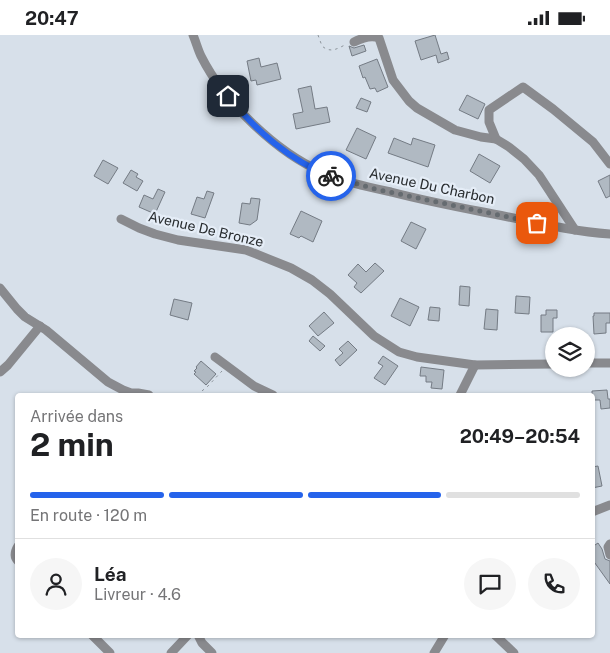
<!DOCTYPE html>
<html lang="fr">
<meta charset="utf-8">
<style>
:root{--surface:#fff;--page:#f6f6f6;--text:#202124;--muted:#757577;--line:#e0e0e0;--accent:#2563eb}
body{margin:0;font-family:"Public Sans",sans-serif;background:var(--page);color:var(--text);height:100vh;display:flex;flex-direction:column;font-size:19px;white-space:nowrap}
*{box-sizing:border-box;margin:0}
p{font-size:16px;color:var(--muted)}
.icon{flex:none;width:28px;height:28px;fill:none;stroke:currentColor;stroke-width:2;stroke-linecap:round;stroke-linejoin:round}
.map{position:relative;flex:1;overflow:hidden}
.details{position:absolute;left:15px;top:358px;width:580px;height:245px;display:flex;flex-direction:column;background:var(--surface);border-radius:5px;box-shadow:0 1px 4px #0004}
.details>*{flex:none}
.controls{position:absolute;left:545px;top:292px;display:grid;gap:10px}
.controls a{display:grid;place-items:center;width:50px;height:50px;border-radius:50%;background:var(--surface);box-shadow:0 1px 4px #0004;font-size:25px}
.pin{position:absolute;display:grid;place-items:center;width:42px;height:42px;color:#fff;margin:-21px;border-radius:10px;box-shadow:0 2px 8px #0006}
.courier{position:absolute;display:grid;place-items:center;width:50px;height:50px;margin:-25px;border:4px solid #2563eb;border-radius:50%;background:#fff;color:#222;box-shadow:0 1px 6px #0007}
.overview em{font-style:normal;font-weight:700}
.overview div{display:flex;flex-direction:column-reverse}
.overview{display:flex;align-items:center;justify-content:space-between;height:85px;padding:0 15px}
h1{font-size:32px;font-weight:700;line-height:38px}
.bar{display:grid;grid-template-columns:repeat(4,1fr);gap:8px 5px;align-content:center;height:60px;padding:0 15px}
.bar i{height:6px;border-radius:4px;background:var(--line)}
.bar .current{background:var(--accent)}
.bar p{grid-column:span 4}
.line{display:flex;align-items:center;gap:12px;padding:0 15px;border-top:1px solid var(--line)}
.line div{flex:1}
.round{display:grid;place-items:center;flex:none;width:52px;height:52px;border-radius:26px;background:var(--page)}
.status{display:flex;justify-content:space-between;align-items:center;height:35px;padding:0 25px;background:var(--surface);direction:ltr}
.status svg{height:14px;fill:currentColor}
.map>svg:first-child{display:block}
.building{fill:#b0b9c2;stroke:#747b84}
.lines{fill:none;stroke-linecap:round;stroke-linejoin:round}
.path{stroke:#8c939a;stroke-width:1;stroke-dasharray:2.5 4;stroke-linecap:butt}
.minor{stroke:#898a8e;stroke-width:9}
.done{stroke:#656b70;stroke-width:5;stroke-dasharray:0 9}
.route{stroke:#2563eb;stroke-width:6}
.labels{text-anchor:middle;stroke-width:4.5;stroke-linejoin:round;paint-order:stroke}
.street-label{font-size:14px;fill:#282c2f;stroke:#e5edf7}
</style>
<div class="status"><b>20:47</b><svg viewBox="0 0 49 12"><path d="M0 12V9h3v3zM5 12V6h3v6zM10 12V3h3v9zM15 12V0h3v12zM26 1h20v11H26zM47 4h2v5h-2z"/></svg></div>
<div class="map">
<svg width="610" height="618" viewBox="0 0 610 618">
<rect width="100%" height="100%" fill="#d7e0ea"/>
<!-- building -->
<g class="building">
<path d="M435 0 441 19 447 17 449 24 438 28 436 20 421 25 415 6Z"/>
<path d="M364 10 366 16 352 21 349 11 354 13Z"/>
<path d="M259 23 261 32 277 28 281 44 257 50 256 45 251 46 247 26Z"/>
<path d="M377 24 388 52 377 57 375 53 370 54 365 42 363 43 359 31Z"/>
<path d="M311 51 315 74 327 72 330 87 296 94 293 79 303 77 298 54Z"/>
<path d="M467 60 485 69 478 84 459 75Z"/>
<path d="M361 63 371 67 367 77 356 73Z"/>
<path d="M357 93 376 102 366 124 346 115Z"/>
<path d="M394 103 411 110 413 103 435 110 428 132 388 118Z"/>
<path d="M479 119 500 131 490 148 470 136Z"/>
<path d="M103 125 118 133 108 149 94 141Z"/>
<path d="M131 135 138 139 136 142 143 146 137 156 123 148Z"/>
<path d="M610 140V161L606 163 598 146Z"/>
<path d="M158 154 165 157 155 179 139 172 144 160 153 164Z"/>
<path d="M207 156 214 158 205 183 191 179 197 162 204 164Z"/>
<path d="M251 163 260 164 257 185 250 190 239 188 242 168 250 169Z"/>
<path d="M301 176 322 186 313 207 301 201 299 203 290 199Z"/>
<path d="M411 187 426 194 416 214 401 206Z"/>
<path d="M375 228 384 236 361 258 354 252 357 248 348 240 358 229 366 237Z"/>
<path d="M460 251 470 252 469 271 459 270Z"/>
<path d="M516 261 530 262 529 279 515 278Z"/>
<path d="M400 263 419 272 410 291 391 281Z"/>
<path d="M174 264 192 268 188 285 170 280Z"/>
<path d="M430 272 440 273 439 286 428 285Z"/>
<path d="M486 274 498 275 497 295 484 294Z"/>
<path d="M546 275H557V283H553V297H541V280H546Z"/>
<path d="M324 277 334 288 318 301 309 291Z"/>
<path d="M594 278H610V288H606V298L594 299 593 281H594Z"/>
<path d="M313 301 325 311 320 316 309 306Z"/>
<path d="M348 306 357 315 340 331 335 325 343 318 339 314Z"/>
<path d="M383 321 398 331 385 350 374 343 383 331 378 328Z"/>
<path d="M201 326 216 339 206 350 194 339 196 337 194 336 197 333 196 332Z"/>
<path d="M421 332 444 335 442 354 431 353 432 347H426V341H420Z"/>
<path d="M607 355 608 364H610V373L601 374 600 365H592V356Z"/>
<path d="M598 431 602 451 592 453V432Z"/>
<path d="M598 508 602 514 605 524 610 526V549L592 524V512Z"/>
</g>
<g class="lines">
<!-- path -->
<g class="path">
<path d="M318 0 322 11C331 19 338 13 347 9"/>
<path d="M197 360 208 351 222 336"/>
</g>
<!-- minor -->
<g class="minor">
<path d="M193 0C196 7 198 15 201 21 224 67 276 117 322 137 344 147 368 152 391 157 422 165 452 171 483 177 526 185 567 196 610 199"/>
<path d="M354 7C362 3 372 0 379 3L393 45 409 66 417 73 455 95 481 102 496 104 509 112 524 124 539 140 575 195"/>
<path d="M496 104 489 87V75L523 52 553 74 593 107 610 129"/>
<path d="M121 184 139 193 155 199 178 205 246 215 291 233 312 245 330 259 374 301 399 317 417 322 475 330 554 329"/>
<path d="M0 253 17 274 25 282 46 295 108 347 123 355 131 358H138L149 360"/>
<path d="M215 322 254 351 273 360"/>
<path d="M586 328H610"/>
<path d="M0 337 8 330 40 291"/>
<path d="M460 360 475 330"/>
<path d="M592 477 610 470"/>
<path d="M610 509 608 512 610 520"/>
<path d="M18 511C15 516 13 521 18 526"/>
<path d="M92 600 110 618"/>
<path d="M198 600 202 608 212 618"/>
<path d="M495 600 514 618"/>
<path d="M171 618 188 600"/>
<path d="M434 618 445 600"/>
</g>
</g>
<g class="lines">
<!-- done -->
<path class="done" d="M331 141 375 154 537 188"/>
<!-- route -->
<path class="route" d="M228 61C254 94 291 127 331 141"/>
</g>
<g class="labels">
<!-- street labels -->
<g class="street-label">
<text transform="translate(432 151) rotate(12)" y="5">Avenue Du Charbon</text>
<text transform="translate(206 194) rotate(13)" y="5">Avenue De Bronze</text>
</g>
</g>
</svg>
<div class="controls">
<a><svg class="icon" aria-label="layers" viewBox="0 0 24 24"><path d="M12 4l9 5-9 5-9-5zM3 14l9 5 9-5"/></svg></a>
</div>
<div class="pin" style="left:537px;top:188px;background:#ea580c"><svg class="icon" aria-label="bag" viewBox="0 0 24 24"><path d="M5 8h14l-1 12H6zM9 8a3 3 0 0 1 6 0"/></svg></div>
<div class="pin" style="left:228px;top:61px;background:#1f2937"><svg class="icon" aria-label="home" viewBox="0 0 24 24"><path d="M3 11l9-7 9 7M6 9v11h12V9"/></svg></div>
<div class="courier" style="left:331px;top:141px"><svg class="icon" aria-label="bike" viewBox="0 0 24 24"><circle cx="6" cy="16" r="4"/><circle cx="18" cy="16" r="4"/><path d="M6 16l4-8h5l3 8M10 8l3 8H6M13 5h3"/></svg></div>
<section class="details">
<div class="overview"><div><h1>2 min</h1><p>Arrivée dans</p></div><em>20:49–20:54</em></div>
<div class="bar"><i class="current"></i><i class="current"></i><i class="current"></i><i></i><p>En route · 120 m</p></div>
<div class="line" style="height:90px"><a class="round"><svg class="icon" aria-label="person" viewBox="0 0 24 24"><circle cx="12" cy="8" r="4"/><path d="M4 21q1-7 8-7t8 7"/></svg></a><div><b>Léa</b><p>Livreur · 4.6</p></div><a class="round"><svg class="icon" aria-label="chat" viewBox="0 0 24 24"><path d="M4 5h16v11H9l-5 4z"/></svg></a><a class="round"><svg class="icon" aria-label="phone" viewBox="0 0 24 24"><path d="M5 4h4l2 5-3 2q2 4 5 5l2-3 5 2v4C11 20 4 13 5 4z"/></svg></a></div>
</section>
</div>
